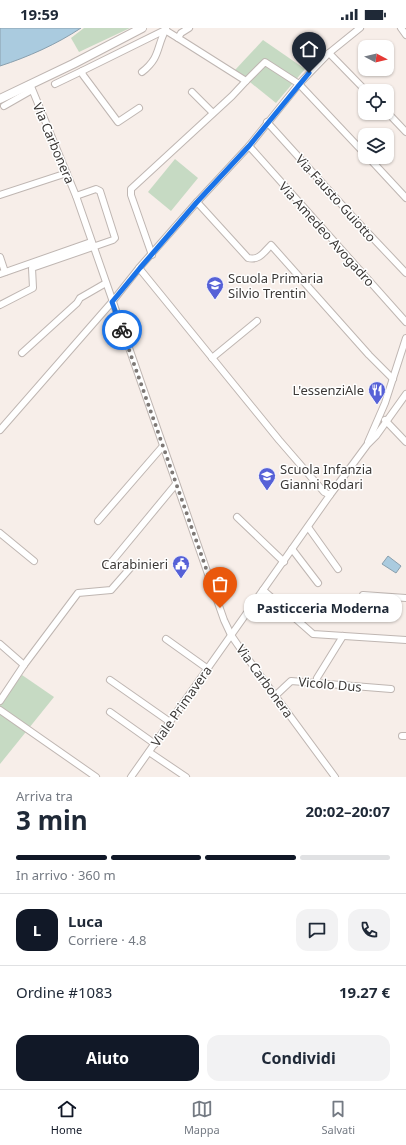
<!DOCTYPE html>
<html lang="it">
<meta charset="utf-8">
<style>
:root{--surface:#fff;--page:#f2f2f3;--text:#1f2937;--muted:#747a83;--line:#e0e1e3;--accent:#111827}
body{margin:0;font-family:"Noto Sans",sans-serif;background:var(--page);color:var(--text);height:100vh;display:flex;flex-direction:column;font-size:15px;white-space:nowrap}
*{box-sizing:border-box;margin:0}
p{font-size:13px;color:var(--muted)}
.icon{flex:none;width:22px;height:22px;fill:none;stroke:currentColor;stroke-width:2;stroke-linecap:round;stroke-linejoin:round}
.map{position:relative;height:749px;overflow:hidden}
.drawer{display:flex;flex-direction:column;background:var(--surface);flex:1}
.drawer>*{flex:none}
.needle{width:26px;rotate:97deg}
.buttons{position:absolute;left:358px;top:12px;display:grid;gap:8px}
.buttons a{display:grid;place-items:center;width:36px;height:36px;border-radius:8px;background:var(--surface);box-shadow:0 1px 3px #0004;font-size:20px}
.pin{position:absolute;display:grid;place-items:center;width:34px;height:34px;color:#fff;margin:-41px -17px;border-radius:50% 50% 50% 0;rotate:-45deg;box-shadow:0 0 4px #0007}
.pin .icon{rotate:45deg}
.courier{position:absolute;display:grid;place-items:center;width:40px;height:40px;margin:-20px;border:3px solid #1a73e8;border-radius:50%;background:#fff;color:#222;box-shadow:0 1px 5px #0007}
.bubble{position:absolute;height:28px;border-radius:12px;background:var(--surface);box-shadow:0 1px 3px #0004;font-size:13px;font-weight:700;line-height:28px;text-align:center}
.headline em{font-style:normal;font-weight:700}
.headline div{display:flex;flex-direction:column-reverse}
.headline{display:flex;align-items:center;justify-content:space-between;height:68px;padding:0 16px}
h1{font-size:26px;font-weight:700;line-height:30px}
.bar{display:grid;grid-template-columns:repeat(4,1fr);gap:6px 4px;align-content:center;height:48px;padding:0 16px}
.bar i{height:5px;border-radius:3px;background:var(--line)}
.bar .selected{background:var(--accent)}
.bar p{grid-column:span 4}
.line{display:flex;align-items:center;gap:10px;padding:0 16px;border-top:1px solid var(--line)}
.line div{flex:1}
.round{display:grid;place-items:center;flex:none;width:42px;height:42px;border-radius:12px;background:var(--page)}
.cta{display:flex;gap:8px;margin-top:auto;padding:8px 16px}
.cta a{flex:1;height:46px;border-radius:12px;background:var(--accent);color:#fff;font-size:16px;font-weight:700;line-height:46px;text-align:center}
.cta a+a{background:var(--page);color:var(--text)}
.status{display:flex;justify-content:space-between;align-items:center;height:28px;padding:0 20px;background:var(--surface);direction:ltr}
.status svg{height:11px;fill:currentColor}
.tabs{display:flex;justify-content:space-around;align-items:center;height:56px;border-top:1px solid var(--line);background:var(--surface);font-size:11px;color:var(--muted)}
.tabs a{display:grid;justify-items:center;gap:2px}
.tabs .selected{color:var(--accent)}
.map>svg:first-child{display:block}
.green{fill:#c6dac3}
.water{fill:#aacbdf;stroke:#899fad}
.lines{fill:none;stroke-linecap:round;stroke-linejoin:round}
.minor-casing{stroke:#bfb6b2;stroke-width:8}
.major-casing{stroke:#bfb6b2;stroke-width:10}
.minor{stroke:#fff;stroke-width:6}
.major{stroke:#fff;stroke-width:8}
.done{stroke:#7d7875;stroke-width:4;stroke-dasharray:0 7.2}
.route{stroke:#1a73e8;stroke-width:5}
.labels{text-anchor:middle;stroke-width:3;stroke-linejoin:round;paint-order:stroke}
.street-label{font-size:13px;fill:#3c3937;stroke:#fff}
.poi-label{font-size:13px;fill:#3c3937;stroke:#fff;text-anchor:start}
</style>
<div class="status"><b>19:59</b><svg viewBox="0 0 49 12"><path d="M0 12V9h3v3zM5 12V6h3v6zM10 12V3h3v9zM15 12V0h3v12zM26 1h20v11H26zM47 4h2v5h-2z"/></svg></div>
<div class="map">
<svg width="406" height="749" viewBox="0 0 406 749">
<rect width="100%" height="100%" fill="#f7eee9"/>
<!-- green -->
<g class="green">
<path d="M84 0H130L79 24 71 10Z"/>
<path d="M263 12 305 41 276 75 235 42Z"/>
<path d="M175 131 198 150 171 183 148 164Z"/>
<path d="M22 647 54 669 0 736V677Z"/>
</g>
<!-- water -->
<g class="water">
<path d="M0 0H81C57 16 28 29 0 38Z"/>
<path d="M388 528 401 538 396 545 382 536Z"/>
</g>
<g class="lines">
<!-- minor casing -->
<g class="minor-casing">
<g id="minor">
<path d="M189 0 181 5 178 10 246 53 265 34 299 56 365 126"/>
<path d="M401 0 406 7"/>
<path d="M329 25 366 63"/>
<path d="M142 44C161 29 156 19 166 1"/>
<path d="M30 56 76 168 224 592 231 607 240 620 335 749"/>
<path d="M55 56 82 43"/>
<path d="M192 64 213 85"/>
<path d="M4 78 32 62"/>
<path d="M139 80 118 94 83 47 82 43 165 2 178 10"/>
<path d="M387 84 406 104"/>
<path d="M267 94 352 188 406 245"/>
<path d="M249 118 406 294"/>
<path d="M368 129 406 170"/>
<path d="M0 167 67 145"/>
<path d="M197 174 248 230C259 233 264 224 271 217L369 327 393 351"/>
<path d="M152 227 131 167V161L232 68 246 53"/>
<path d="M0 229 5 244"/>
<path d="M139 240 279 412 324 464 330 467"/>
<path d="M0 246 91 214"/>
<path d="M0 277 33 260 32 240 113 212 115 210 100 163 96 161 76 168"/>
<path d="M22 325 77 275 80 270 106 255"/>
<path d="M212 330 257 293"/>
<path d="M385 392 406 414"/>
<path d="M0 402 112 274 139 240 197 174 249 118 299 56 329 25 360 0"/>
<path d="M368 414 385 375 406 310"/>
<path d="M237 489 284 534"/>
<path d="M98 493 163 418"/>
<path d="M308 499 338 541"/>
<path d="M0 505 34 533"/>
<path d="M292 521 318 555"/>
<path d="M109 537 176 456"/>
<path d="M263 562 313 606 406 612"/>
<path d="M363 567 406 570"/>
<path d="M166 611 208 641"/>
<path d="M0 616 24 637 0 673"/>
<path d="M24 637 78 565 111 562 132 538"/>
<path d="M317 650 343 608"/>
<path d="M110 652 170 694"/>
<path d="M275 668 291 653 391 661"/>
<path d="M0 682 96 749"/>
<path d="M110 684 155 716"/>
<path d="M402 708H406"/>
<path d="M149 724 186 749"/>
<path d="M131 749 330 467 367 417 376 408 406 366"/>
</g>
</g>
<!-- major casing -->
<g class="major-casing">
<path id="major" d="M0 71 73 36 142 0"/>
</g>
<!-- minor -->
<use href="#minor" class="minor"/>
<!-- major -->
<use href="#major" class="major"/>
</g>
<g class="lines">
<!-- done -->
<path class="done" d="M122 302 220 580"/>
<!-- route -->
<path class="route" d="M122 302 112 274 140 240 197 174 249 118 309 45"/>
</g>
<!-- icons -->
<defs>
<g id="school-pin" transform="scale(0.9)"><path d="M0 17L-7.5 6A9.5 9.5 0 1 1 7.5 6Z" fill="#5661d7" stroke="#fff"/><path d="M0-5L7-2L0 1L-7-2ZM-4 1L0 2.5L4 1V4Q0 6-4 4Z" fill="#fff"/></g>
<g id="restaurant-pin" transform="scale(0.9)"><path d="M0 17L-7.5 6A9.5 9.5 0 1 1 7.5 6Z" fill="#5661d7" stroke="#fff"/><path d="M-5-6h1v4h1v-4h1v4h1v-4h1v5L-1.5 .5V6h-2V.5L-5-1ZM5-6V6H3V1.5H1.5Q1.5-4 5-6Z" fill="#fff"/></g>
<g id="civic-pin" transform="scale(0.9)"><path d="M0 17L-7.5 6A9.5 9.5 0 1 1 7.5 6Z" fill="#5661d7" stroke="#fff"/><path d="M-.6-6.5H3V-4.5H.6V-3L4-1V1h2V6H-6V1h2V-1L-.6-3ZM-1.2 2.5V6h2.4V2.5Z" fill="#fff"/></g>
</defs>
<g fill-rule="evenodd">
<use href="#school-pin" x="215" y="257"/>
<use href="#restaurant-pin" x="377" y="362"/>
<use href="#school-pin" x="267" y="448"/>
<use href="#civic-pin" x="181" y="536"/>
</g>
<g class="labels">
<!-- street labels -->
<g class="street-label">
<text transform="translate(54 115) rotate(67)" y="5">Via Carbonera</text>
<text transform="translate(336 170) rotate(48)" y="5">Via Fausto Guiotto</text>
<text transform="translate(327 206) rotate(48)" y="5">Via Amedeo Avogadro</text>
<text transform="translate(265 653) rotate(54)" y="5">Via Carbonera</text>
<text transform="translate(330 656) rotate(5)" y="5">Vicolo Dus</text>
<text transform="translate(181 678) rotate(-55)" y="5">Viale Primavera</text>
</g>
<!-- poi labels -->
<g class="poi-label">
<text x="228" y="255">Scuola Primaria<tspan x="228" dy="15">Silvio Trentin</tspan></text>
<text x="364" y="367" text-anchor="end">L'essenziAle</text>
<text x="280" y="446">Scuola Infanzia<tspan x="280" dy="15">Gianni Rodari</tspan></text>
<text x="168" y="541" text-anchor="end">Carabinieri</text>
</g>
</g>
</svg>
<div class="buttons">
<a><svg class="needle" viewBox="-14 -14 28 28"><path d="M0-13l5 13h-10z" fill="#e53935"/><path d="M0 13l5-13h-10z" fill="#747a83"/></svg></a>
<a><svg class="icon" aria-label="locate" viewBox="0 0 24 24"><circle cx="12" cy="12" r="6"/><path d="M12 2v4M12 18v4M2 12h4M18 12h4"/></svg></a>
<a><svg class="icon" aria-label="layers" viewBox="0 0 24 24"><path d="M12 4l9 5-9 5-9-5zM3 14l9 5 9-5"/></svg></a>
</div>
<div class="pin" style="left:220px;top:580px;background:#ea580c"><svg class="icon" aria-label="bag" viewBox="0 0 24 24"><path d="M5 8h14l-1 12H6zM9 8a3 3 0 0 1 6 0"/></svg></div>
<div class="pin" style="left:309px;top:45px;background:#1f2937"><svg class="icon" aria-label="home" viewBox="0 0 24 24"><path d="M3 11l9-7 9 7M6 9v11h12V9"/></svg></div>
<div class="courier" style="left:122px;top:302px"><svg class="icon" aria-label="bike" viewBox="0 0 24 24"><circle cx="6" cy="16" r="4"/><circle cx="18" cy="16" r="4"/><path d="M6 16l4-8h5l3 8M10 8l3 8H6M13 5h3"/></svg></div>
<div class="bubble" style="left:244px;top:566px;width:158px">Pasticceria Moderna</div>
</div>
<section class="drawer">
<div class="headline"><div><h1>3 min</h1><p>Arriva tra</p></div><em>20:02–20:07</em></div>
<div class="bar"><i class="selected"></i><i class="selected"></i><i class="selected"></i><i></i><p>In arrivo · 360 m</p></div>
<div class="line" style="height:72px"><b class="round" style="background:var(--accent);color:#fff">L</b><div><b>Luca</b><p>Corriere · 4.8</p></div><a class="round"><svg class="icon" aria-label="chat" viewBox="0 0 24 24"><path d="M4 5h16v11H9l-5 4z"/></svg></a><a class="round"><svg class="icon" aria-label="phone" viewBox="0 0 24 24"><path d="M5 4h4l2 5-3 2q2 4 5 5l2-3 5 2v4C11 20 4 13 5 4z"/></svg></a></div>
<div class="line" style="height:52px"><div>Ordine #1083</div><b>19.27 €</b></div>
<div class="cta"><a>Aiuto</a><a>Condividi</a></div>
</section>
<nav class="tabs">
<a class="selected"><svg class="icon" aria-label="home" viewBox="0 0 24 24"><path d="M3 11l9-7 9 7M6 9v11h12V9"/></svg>Home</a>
<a><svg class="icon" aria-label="map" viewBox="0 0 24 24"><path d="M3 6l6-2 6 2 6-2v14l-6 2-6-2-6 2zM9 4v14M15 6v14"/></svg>Mappa</a>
<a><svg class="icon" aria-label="saved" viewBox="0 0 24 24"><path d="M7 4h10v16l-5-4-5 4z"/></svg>Salvati</a>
</nav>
